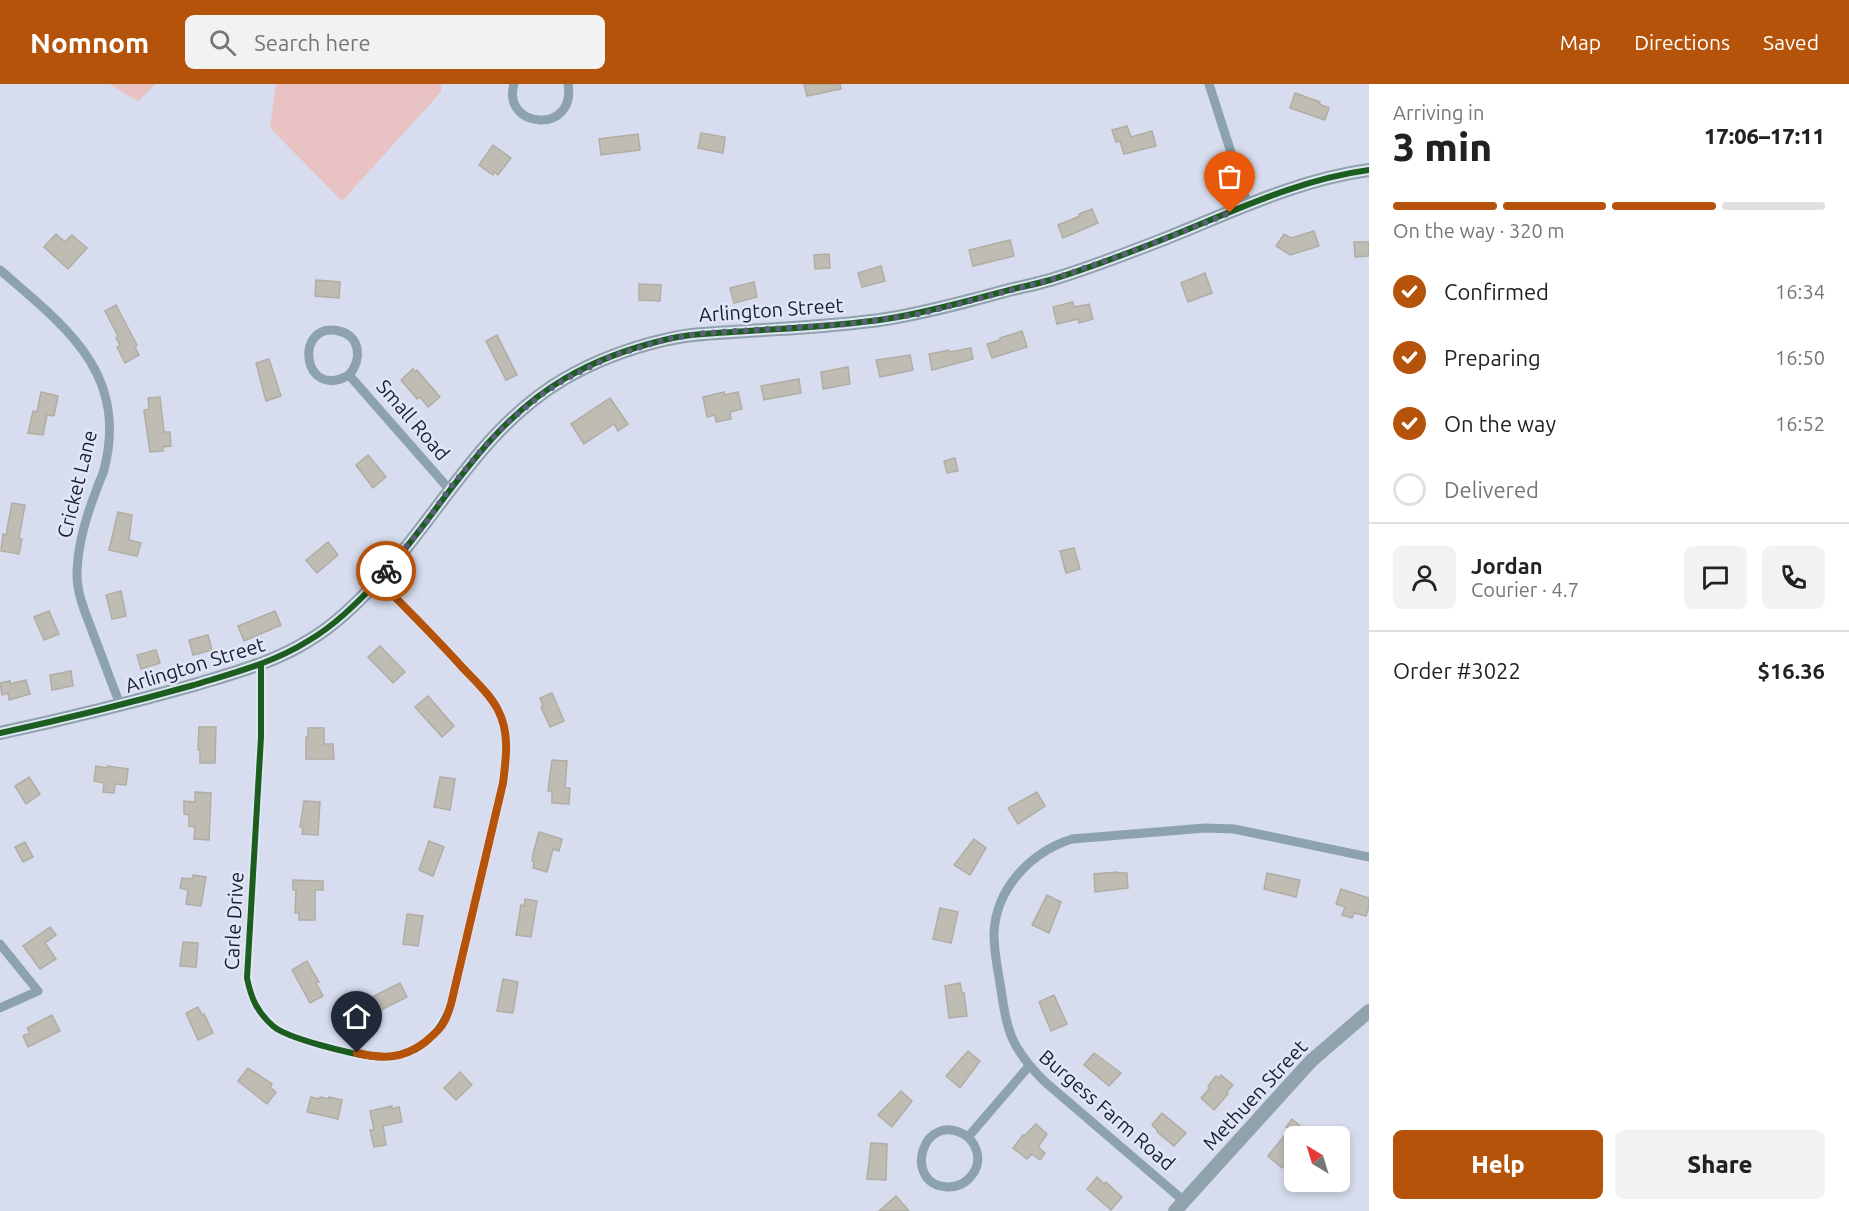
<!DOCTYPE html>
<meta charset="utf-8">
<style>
:root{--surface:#fff;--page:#f2f2f2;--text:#222;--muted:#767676;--line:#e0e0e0;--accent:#b45309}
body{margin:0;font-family:Ubuntu,sans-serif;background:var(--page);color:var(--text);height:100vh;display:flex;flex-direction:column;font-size:22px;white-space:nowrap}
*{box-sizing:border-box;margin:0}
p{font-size:20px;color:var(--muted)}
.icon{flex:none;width:33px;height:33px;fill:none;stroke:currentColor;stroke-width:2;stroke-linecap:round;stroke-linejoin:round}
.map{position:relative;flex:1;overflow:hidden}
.sheet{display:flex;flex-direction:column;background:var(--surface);width:480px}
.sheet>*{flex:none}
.needle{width:39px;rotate:322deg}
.buttons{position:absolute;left:1284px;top:1042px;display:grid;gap:12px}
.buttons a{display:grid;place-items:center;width:66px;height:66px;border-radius:9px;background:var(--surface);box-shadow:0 3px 9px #0003;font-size:30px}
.pin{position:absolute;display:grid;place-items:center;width:51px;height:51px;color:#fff;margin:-62px -26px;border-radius:50% 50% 50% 0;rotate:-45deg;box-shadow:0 0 6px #0007}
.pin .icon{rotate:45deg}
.courier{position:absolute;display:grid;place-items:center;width:60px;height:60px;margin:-30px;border:4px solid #b45309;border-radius:50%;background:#fff;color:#222;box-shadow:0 2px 8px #0007}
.headline em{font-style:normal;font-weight:800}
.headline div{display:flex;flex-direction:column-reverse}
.headline{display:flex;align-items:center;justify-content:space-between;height:102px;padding:0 24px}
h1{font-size:39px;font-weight:800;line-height:45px}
.bar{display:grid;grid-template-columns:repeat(4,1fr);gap:9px 6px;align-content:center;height:72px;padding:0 24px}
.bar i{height:8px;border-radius:4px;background:var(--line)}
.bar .current{background:var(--accent)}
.bar p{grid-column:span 4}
.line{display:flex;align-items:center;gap:15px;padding:0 24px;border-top:2px solid var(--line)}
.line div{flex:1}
.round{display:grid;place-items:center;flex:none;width:63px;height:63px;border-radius:9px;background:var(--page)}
ol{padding:0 24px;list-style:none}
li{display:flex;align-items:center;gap:18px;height:66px}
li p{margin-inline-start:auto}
li .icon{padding:6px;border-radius:50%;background:var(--accent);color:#fff;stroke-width:4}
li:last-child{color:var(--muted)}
li i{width:33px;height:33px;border:3px solid var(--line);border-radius:50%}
.action{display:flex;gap:12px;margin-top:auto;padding:12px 24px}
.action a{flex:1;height:69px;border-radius:9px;background:var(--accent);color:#fff;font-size:24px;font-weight:800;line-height:69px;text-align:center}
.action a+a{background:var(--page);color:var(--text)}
header{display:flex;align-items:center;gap:36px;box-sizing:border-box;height:84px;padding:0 30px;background:var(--accent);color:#fff}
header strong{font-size:28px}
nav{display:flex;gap:33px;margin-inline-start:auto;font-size:21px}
.search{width:420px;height:54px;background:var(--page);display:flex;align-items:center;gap:15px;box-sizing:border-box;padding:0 21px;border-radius:9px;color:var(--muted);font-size:22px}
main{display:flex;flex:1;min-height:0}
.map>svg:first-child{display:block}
.green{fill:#e9c2c3}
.building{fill:#bfbcb4;stroke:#b0ada4;stroke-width:1.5}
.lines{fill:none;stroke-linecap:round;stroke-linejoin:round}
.street{stroke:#8ca2ad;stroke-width:9}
.secondary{stroke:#90a3ad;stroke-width:14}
.cycleway-casing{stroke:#e1e6f6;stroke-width:10}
.cycleway{stroke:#1b5e20;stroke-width:6}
.done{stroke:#5a6178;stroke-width:6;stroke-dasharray:0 10.8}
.route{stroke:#b45309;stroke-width:8}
.labels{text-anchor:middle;stroke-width:5;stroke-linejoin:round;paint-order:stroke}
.street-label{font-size:20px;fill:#161e39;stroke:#e1e6f6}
</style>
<header>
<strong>Nomnom</strong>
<div class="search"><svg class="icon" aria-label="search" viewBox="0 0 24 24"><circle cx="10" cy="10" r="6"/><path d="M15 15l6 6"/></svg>Search here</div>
<nav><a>Map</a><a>Directions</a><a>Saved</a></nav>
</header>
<main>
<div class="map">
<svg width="1369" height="1127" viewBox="0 0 1369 1127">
<rect width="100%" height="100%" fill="#d7ddee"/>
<!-- green -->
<g class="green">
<path d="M109 0H156L138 17Z"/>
<path d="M276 0H441V8L342 117 270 44Z"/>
</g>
<!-- building -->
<g class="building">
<path d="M804 0H840L841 5 807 12Z"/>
<path d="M1295 9 1320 18 1319 20 1329 24 1325 36 1290 24Z"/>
<path d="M1127 42 1131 53 1152 47 1156 62 1124 70 1120 57 1116 58 1112 46Z"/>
<path d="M701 49 725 53 723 69 698 64Z"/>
<path d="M638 50 640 66 601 71 599 55Z"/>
<path d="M493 61 511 74 498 91 494 88 493 91 479 81Z"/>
<path d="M1092 125 1098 139 1063 154 1058 141 1080 132 1079 130Z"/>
<path d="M1314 147 1319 162 1290 171 1276 162 1284 150 1291 154Z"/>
<path d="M56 150 65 158 72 151 87 164 68 185 44 163Z"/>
<path d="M1010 156 1014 172 973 182 969 166Z"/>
<path d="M1354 158H1369V172L1355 173Z"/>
<path d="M829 170 830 184 815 185 814 171Z"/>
<path d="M881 182 885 197 862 203 858 189Z"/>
<path d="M1205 189 1212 209 1188 218 1181 199Z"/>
<path d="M316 196 340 198 339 214 315 212Z"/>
<path d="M754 198 757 213 734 219 730 204Z"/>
<path d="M639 200 661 201 660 217 639 216Z"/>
<path d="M1073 218 1074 223 1089 220 1093 235 1079 239 1078 235 1057 240 1053 223Z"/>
<path d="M116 221 137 261 135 263 139 271 125 279 117 263 120 261 116 254 118 252 105 227Z"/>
<path d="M1022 247 1027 263 992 274 987 260 1000 256V254Z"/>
<path d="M497 251 517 291 506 296 486 257Z"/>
<path d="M971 264 973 275 932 286 929 270 949 266 950 268Z"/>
<path d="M910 271 913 286 880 293 876 276Z"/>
<path d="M269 275 281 312 266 317 256 279Z"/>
<path d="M848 283 850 300 823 305 821 288Z"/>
<path d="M413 285 415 288 417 286 440 313 428 323 420 313 417 315 401 296Z"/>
<path d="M799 295 801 309 764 316 761 302Z"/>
<path d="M41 308 58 312 54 332 47 331 43 351 28 349 33 327 37 328Z"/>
<path d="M724 308V311L738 308 742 325 730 328 731 335 716 338 715 331 707 333 703 313Z"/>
<path d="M160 313 164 348H170L171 362 163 363V367L150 368 144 326 149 325 148 314Z"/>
<path d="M610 314 628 340 618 347 614 340 584 360 571 340Z"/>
<path d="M368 371 386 393 373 404 356 381Z"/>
<path d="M955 374 958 387 947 389 944 377Z"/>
<path d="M12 419 25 421 19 454 22 455 19 470 1 467 3 450 6 451Z"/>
<path d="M118 428 132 431 129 456 141 459 137 472 109 466Z"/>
<path d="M328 458 338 471 317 489 306 476Z"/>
<path d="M1074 464 1080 485 1066 489 1060 467Z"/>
<path d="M121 507 126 532 112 535 106 511Z"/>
<path d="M49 527 59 550 44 556 34 533Z"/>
<path d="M275 527 281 541 244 557 238 542Z"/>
<path d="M208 551 212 566 193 571 189 556Z"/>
<path d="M380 562 405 588 393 599 368 573Z"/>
<path d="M156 566 160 579 141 585 137 571Z"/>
<path d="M71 587 73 602 52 606 50 591Z"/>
<path d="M26 596 30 610 9 616 8 609 2 611 0 599 10 597V600Z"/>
<path d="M552 609 564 637 550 643 541 623 543 622 540 614Z"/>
<path d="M428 612 454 642 442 653 415 623Z"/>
<path d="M199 643H216L215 679H200V666H198Z"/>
<path d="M308 644H324V660H333L334 675H306V653H308Z"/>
<path d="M552 676 567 677 565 704H570L569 720 552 719V707H548Z"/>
<path d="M96 682 107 684V682L128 685 126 701 115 700 114 709 103 708 104 699 94 697Z"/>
<path d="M29 693 40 710 26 720 15 702Z"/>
<path d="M440 693 455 695 450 726 434 723Z"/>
<path d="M195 708 211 709 209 756 194 755 195 743 189 742V731L184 730V717L195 718Z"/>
<path d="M1037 708 1045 722 1018 740 1008 724Z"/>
<path d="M304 717 320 718 318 751 302 750 303 743H300Z"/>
<path d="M539 748 562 755 559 767 553 765 547 788 533 784 534 778 532 777 533 770Z"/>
<path d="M974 755 986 764 970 791 954 781Z"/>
<path d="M429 757 444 763 433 792 419 786Z"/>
<path d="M25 758 33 773 23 778 15 763Z"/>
<path d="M1117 788V789H1127L1128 804 1095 808 1094 790Z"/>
<path d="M1267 789 1300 796 1296 813 1264 805Z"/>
<path d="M193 791 206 793 201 822 186 820 188 806 180 804 182 794 192 795Z"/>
<path d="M293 796 323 797V806H315V836H299V829H295L296 806H293Z"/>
<path d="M1341 805 1369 814V823L1366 832 1354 829 1352 834 1342 831 1345 823 1336 820Z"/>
<path d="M1047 811 1061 818 1049 849 1032 841Z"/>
<path d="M525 815 537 817 531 853 516 851 521 821 524 822Z"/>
<path d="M940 824 958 828 951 859 933 855Z"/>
<path d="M407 830 423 832 418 862 403 860Z"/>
<path d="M50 843 56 851 45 859 56 875 40 885 23 862Z"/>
<path d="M183 858 198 859 196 883 180 882Z"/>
<path d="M307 877 319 898 316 899 323 912 310 919 292 886Z"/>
<path d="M503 895 518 898 513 929 497 927Z"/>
<path d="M400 899 407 913 375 929 368 915Z"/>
<path d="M960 899 962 909H964L967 932 949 934 945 902Z"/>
<path d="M1054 911 1067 940 1051 947 1039 918Z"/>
<path d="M198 923 202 931 204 930 213 949 198 956 186 929Z"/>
<path d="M52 931 60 947 28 963 23 952 30 949 27 944Z"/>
<path d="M968 967 980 977 960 1004 946 992Z"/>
<path d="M1094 969 1121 989 1109 1002 1084 981Z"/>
<path d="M248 984 272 1000 270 1003 276 1008 267 1020 238 997Z"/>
<path d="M460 988 472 1001 456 1016 444 1004Z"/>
<path d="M1221 991 1233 1001 1227 1008 1228 1010 1214 1026 1201 1014 1210 1004 1208 1002 1216 992 1219 994Z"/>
<path d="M901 1007 912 1017 892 1043 878 1031Z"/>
<path d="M311 1013 320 1015V1013L329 1015V1013L342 1016 338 1035 307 1028Z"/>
<path d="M392 1022V1025L399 1023 402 1038 383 1042 386 1061 374 1063 370 1046H374L370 1027Z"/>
<path d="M1162 1029 1186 1049 1174 1062 1157 1048 1158 1047 1152 1041Z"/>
<path d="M1292 1035 1313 1053H1294V1079L1289 1075 1282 1084 1268 1072 1289 1046 1286 1043Z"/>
<path d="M1036 1040 1047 1050 1038 1063 1045 1069 1040 1076 1032 1070 1027 1075 1013 1064 1023 1051 1024 1052Z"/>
<path d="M871 1059 887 1060 886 1096 867 1095Z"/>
<path d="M1097 1093 1104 1100 1106 1098 1122 1113 1111 1126 1087 1105Z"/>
<path d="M896 1112 909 1127H879Z"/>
</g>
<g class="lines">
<!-- street -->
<g class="street">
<path d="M514 0C501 45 577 51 568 0"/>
<path d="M1209 0 1248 121"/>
<path d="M0 186C66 243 129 289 104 386 102 393 98 400 96 407 86 433 77 463 77 491 77 512 87 532 94 552 103 575 111 598 120 620"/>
<path d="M349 291C302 318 293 237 339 247 361 252 362 276 349 291L449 405"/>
<path d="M261 580V653L247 894C251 914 257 928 273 942 288 955 352 970 374 973 386 974 399 972 410 968 431 960 443 940 451 920L503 699C506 675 510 649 498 626 490 610 474 596 462 583 435 553 407 525 378 496"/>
<path d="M0 860 38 907 0 924"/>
<path d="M968 1053C978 1063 982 1078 972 1091 966 1099 958 1103 948 1103 901 1102 922 1022 968 1053L1029 982"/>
<path d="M1184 1117 1044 997C1009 962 1007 946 1000 899 997 883 994 865 994 849 996 804 1031 768 1072 755L1205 744 1234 745 1369 773"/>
</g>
<!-- secondary -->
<g class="secondary">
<path d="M0 649C65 635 130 619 194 601 233 589 273 579 308 557 334 542 357 519 378 497 441 428 481 344 564 295 595 277 630 264 664 256 692 249 720 249 748 247 794 244 840 242 886 235 924 229 961 219 998 209 1015 204 1033 201 1050 196 1087 185 1123 171 1159 157 1228 130 1295 96 1369 86"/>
<path d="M1175 1127 1311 977 1369 927"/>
</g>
<!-- cycleway casing -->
<g class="cycleway-casing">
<g id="cycleway">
<path d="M261 580V653L247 894C251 914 257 928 273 942 288 955 352 970 374 973 386 974 399 972 410 968 431 960 443 940 451 920L503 699C506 675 510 649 498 626 490 610 474 596 462 583 435 553 407 525 378 496"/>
<path d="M0 649C65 635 130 619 194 601 233 589 273 579 308 557 334 542 357 519 378 497 441 428 481 344 564 295 595 277 630 264 664 256 692 249 720 249 748 247 794 244 840 242 886 235 924 229 961 219 998 209 1015 204 1033 201 1050 196 1087 185 1123 171 1159 157 1228 130 1295 96 1369 86"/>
</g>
</g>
<!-- cycleway -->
<use href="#cycleway" class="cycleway"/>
</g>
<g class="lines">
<!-- done -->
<path class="done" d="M386 487 425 440 449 405 483 364 508 338 541 311 564 296 612 272 667 255 704 249 849 240 920 230 1050 196 1136 166 1230 129"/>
<!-- route -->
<path class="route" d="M357 969C383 975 402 975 424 959 431 953 440 946 444 938 447 933 449 926 451 920L503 699C506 675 510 649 498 626 490 610 474 596 462 583 435 553 407 525 378 496L386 487"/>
</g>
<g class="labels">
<!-- street labels -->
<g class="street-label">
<text transform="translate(771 226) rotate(-4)" y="7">Arlington Street</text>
<text transform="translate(413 336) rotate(49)" y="7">Small Road</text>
<text transform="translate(77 400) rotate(-76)" y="7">Cricket Lane</text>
<text transform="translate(195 581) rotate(-17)" y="7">Arlington Street</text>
<text transform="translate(234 837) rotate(-87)" y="7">Carle Drive</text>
<text transform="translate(1255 1011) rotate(-47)" y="7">Methuen Street</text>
<text transform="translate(1107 1026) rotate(41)" y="7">Burgess Farm Road</text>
</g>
</g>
</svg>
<div class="buttons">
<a><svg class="needle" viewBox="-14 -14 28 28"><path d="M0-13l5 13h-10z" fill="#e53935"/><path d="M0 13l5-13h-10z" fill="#767676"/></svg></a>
</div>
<div class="pin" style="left:1230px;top:129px;background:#ea580c"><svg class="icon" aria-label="bag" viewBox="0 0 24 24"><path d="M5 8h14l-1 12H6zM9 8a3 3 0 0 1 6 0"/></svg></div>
<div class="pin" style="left:357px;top:969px;background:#1f2937"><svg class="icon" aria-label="home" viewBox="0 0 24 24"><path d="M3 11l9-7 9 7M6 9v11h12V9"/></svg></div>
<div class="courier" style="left:386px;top:487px"><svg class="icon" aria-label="bike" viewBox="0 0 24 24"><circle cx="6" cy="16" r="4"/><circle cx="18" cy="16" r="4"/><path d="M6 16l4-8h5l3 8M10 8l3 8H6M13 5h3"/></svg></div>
</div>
<section class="sheet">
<div class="headline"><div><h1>3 min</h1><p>Arriving in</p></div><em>17:06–17:11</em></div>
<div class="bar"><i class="current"></i><i class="current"></i><i class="current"></i><i></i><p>On the way · 320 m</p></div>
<ol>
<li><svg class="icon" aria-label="check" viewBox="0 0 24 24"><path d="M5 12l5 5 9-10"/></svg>Confirmed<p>16:34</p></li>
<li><svg class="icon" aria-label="check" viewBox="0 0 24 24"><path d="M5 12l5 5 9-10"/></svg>Preparing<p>16:50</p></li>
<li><svg class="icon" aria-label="check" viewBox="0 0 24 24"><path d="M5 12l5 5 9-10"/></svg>On the way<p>16:52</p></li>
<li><i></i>Delivered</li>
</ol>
<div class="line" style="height:108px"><a class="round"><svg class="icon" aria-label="person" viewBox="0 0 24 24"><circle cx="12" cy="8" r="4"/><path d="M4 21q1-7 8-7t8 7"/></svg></a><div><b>Jordan</b><p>Courier · 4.7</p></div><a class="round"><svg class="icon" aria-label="chat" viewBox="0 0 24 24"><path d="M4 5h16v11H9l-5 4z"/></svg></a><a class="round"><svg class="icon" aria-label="phone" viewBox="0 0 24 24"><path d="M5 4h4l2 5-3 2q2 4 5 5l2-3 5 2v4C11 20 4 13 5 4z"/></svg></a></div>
<div class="line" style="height:78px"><div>Order #3022</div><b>$16.36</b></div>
<div class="action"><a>Help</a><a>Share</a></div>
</section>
</main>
